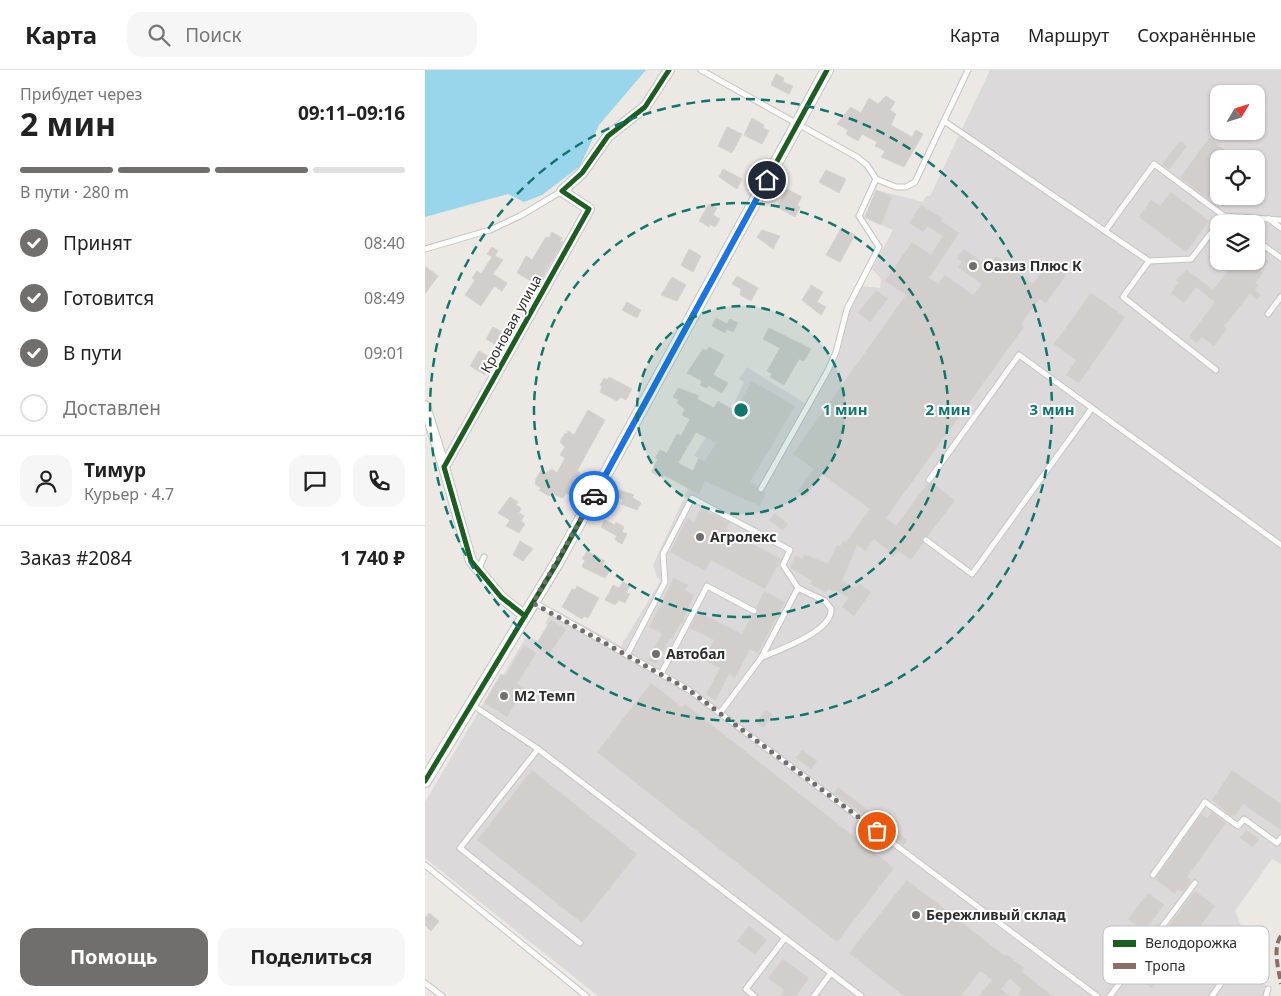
<!DOCTYPE html>
<html lang="ru">
<meta charset="utf-8">
<style>
:root{--surface:#fff;--page:#f6f6f6;--text:#222;--muted:#767676;--line:#e0e0e0;--accent:#706f6e}
body{margin:0;font-family:"Noto Sans",sans-serif;background:var(--page);color:var(--text);height:100vh;display:flex;flex-direction:column;font-size:19px;white-space:nowrap}
*{box-sizing:border-box;margin:0}
p{font-size:16px;color:var(--muted)}
.icon{flex:none;width:28px;height:28px;fill:none;stroke:currentColor;stroke-width:2;stroke-linecap:round;stroke-linejoin:round}
.map{position:relative;flex:1;overflow:hidden}
.side{display:flex;flex-direction:column;background:var(--surface);width:425px}
.side>*{flex:none}
.needle{width:32px;rotate:52deg}
.fabs{position:absolute;left:785px;top:15px;display:grid;gap:10px}
.fabs a{display:grid;place-items:center;width:55px;height:55px;border-radius:10px;background:var(--surface);box-shadow:0 1px 4px #0004;font-size:25px}
.pin{position:absolute;display:grid;place-items:center;width:42px;height:42px;color:#fff;margin:-21px;border:2px solid #fff;border-radius:50%;box-shadow:0 1px 5px #0007}
.courier{position:absolute;display:grid;place-items:center;width:50px;height:50px;margin:-25px;border:4px solid #1a73e8;border-radius:50%;background:#fff;color:#222;box-shadow:0 1px 6px #0007}
.summary em{font-style:normal;font-weight:700}
.summary div{display:flex;flex-direction:column-reverse}
.summary{display:flex;align-items:center;justify-content:space-between;height:85px;padding:0 20px}
h1{font-size:32px;font-weight:700;line-height:38px}
.bar{display:grid;grid-template-columns:repeat(4,1fr);gap:8px 5px;align-content:center;height:60px;padding:0 20px}
.bar i{height:6px;border-radius:4px;background:var(--line)}
.bar .selected{background:var(--accent)}
.bar p{grid-column:span 4}
.line{display:flex;align-items:center;gap:12px;padding:0 20px;border-top:1px solid var(--line)}
.line div{flex:1}
.round{display:grid;place-items:center;flex:none;width:52px;height:52px;border-radius:15px;background:var(--page)}
ol{padding:0 20px;list-style:none}
li{display:flex;align-items:center;gap:15px;height:55px}
li p{margin-inline-start:auto}
li .icon{padding:5px;border-radius:50%;background:var(--accent);color:#fff;stroke-width:4}
li:last-child{color:var(--muted)}
li i{width:28px;height:28px;border:2px solid var(--line);border-radius:50%}
.primary-button{display:flex;gap:10px;margin-top:auto;padding:10px 20px}
.primary-button a{flex:1;height:58px;border-radius:15px;background:var(--accent);color:#fff;font-size:20px;font-weight:700;line-height:58px;text-align:center}
.primary-button a+a{background:var(--page);color:var(--text)}
header{display:flex;align-items:center;gap:30px;box-sizing:border-box;height:70px;padding:0 25px;background:var(--surface);border-bottom:1px solid var(--line)}
header strong{font-size:24px}
nav{display:flex;gap:28px;margin-inline-start:auto;font-size:18px}
.search{width:350px;height:45px;background:var(--page);display:flex;align-items:center;gap:12px;box-sizing:border-box;padding:0 18px;border-radius:15px;color:var(--muted);font-size:19px}
main{display:flex;flex:1;min-height:0}
.map>svg:first-child{display:block}
.industrial{fill:#dcd9db;fill-rule:evenodd}
.water{fill:#99d6ec}
.building{fill:#d1cecb;stroke:#d7d4d0;fill-rule:evenodd}
.lines{fill:none;stroke-linecap:round;stroke-linejoin:round}
.service-casing{stroke:#c5c4c5;stroke-width:7}
.minor-casing{stroke:#c5c4c5;stroke-width:12}
.tertiary-casing{stroke:#c5c4c5;stroke-width:14}
.service{stroke:#fcfcfb;stroke-width:5}
.minor{stroke:#fcfcfb;stroke-width:10}
.tertiary{stroke:#fcfcfb;stroke-width:12}
.quiet{stroke:#8d6e63;stroke-width:4;stroke-dasharray:8 4;stroke-linecap:butt}
.cycleway-casing{stroke:#fff;stroke-width:8}
.cycleway{stroke:#1b5e20;stroke-width:5}
.done{stroke:#706f6e;stroke-width:5;stroke-dasharray:0 9}
.route{stroke:#1a73e8;stroke-width:6}
.ring{fill:none;stroke:#0f766e;stroke-width:2.5;stroke-dasharray:9 6}
.poi-dot{fill:#706f6e;stroke:#fff;stroke-width:2}
.labels{text-anchor:middle;stroke-width:4;stroke-linejoin:round;paint-order:stroke}
.poi-label{font-size:14px;font-weight:bold;fill:#2e2e2e;stroke:#fff;text-anchor:start}
.street-label{font-size:14px;fill:#2e2e2e;stroke:#fff}
.key{fill:#fff;stroke:#c0c0c0;stroke-width:1}
.key-label{font-size:14px;fill:#2e2e2e}
.centre{fill:#0f766e;stroke:#fff;stroke-width:2.5}
.ring-label{font-size:15px;text-anchor:middle;font-weight:bold;fill:#0f766e;stroke:#fff;stroke-width:4;stroke-linejoin:round;paint-order:stroke}
</style>
<header>
<strong>Карта</strong>
<div class="search"><svg class="icon" aria-label="search" viewBox="0 0 24 24"><circle cx="10" cy="10" r="6"/><path d="M15 15l6 6"/></svg>Поиск</div>
<nav><a>Карта</a><a>Маршрут</a><a>Сохранённые</a></nav>
</header>
<main>
<section class="side">
<div class="summary"><div><h1>2 мин</h1><p>Прибудет через</p></div><em>09:11–09:16</em></div>
<div class="bar"><i class="selected"></i><i class="selected"></i><i class="selected"></i><i></i><p>В пути · 280 m</p></div>
<ol>
<li><svg class="icon" aria-label="check" viewBox="0 0 24 24"><path d="M5 12l5 5 9-10"/></svg>Принят<p>08:40</p></li>
<li><svg class="icon" aria-label="check" viewBox="0 0 24 24"><path d="M5 12l5 5 9-10"/></svg>Готовится<p>08:49</p></li>
<li><svg class="icon" aria-label="check" viewBox="0 0 24 24"><path d="M5 12l5 5 9-10"/></svg>В пути<p>09:01</p></li>
<li><i></i>Доставлен</li>
</ol>
<div class="line" style="height:90px"><a class="round"><svg class="icon" aria-label="person" viewBox="0 0 24 24"><circle cx="12" cy="8" r="4"/><path d="M4 21q1-7 8-7t8 7"/></svg></a><div><b>Тимур</b><p>Курьер · 4.7</p></div><a class="round"><svg class="icon" aria-label="chat" viewBox="0 0 24 24"><path d="M4 5h16v11H9l-5 4z"/></svg></a><a class="round"><svg class="icon" aria-label="phone" viewBox="0 0 24 24"><path d="M5 4h4l2 5-3 2q2 4 5 5l2-3 5 2v4C11 20 4 13 5 4z"/></svg></a></div>
<div class="line" style="height:65px"><div>Заказ #2084</div><b>1 740 ₽</b></div>
<div class="primary-button"><a>Помощь</a><a>Поделиться</a></div>
</section>
<div class="map">
<svg width="856" height="926" viewBox="0 0 856 926">
<rect width="100%" height="100%" fill="#ece8e4"/>
<!-- industrial -->
<path class="industrial" d="M565 0H856V794L847 789 810 841 845 926H173L0 788V732L76 604 78 605 100 569 104 567 113 571 123 555 120 553 129 539 196 576 236 510 232 507 228 495 263 419 260 417 274 388 269 386 281 367 294 365 319 312 314 309 322 297 386 337 414 284 425 240 438 216 455 218 456 209 447 199 468 160 439 148 451 120 498 132 501 126H505ZM794 24H831V61H794ZM794 89H831V126H794ZM794 154H831V191H794Z"/>
<!-- water -->
<path class="water" d="M0 0H221L174 55 155 96 117 125 99 132 83 124 0 147Z"/>
<!-- building -->
<g class="building">
<path d="M351 4 359 8 358 12 368 16 364 24 346 15Z"/>
<path d="M461 26 470 32 465 40 471 44 466 55 487 67 491 60 498 64 479 97 456 87 460 81 450 76 452 72 437 64 433 71 421 64 423 60 412 54 426 37 436 43 444 28 453 34Z"/>
<path d="M327 48 339 55 338 58 344 61 337 74 319 65Z"/>
<path d="M302 57 317 64 307 83 293 76Z"/>
<path d="M784 68 811 89H794V115L783 129 755 108Z"/>
<path d="M755 71 762 76 744 100 737 94Z"/>
<path d="M298 99 317 109 312 119 294 107Z"/>
<path d="M401 100 421 109 414 123 394 112Z"/>
<path d="M362 119 377 127 372 135 375 137 370 147 352 137Z"/>
<path d="M451 120 467 127 456 155 440 147Z"/>
<path d="M746 122 784 151 761 182 714 147 726 130 735 136Z"/>
<path d="M284 134 292 138 288 145 295 149 290 157 285 154 284 157 274 151Z"/>
<path d="M496 135 517 148 516 151 534 163 504 208 513 214 520 205 548 225 557 214 533 197 537 192 532 188 539 179 563 196 571 186 608 214 623 192 641 205 621 233 614 229 596 254 599 257 461 448 471 456 502 414 507 413 530 430 503 466 497 468 498 473 486 490 473 481 468 487 463 483 464 481 449 469 440 481 432 475 417 511 431 518 434 514 446 522 429 546 417 537 424 528 410 520 409 522 403 519 401 522 386 514 387 511 365 497 370 486 377 489 379 484 403 494 412 475 415 476 418 471 421 472 445 439 397 404 381 427 373 421 389 399 368 384 481 225 460 211 487 172 506 185 518 166 502 156 498 162 484 153Z"/>
<path d="M416 158 430 165 415 192 401 185Z"/>
<path d="M337 160 355 166 348 179 332 167Z"/>
<path d="M127 162 137 168 135 171 138 172 113 215 92 203 101 186 107 190 121 167 124 168Z"/>
<path d="M794 173V191H831V182L843 191 835 201 838 203 830 213 833 215 830 220 836 225 832 230 825 224 799 256 802 259 789 276 777 267 772 273 764 267 790 232 771 217 759 233 746 223 754 212 751 210 762 200 788 220 803 201 784 186Z"/>
<path d="M67 177 73 181 70 186 78 190 68 204 82 213 77 221 69 216 56 236 40 225 50 210 47 208 52 201 56 204 67 187 62 184Z"/>
<path d="M264 179 276 186 268 202 256 195Z"/>
<path d="M0 196 13 206 0 224Z"/>
<path d="M312 206 333 218 326 231 315 225 316 219 307 214Z"/>
<path d="M247 207 261 215 252 231 236 225Z"/>
<path d="M386 215 398 222 392 232 401 237 396 245 377 230Z"/>
<path d="M451 220 463 229 445 252 433 243Z"/>
<path d="M666 223 700 247 654 313 641 305 651 290 629 274Z"/>
<path d="M202 232 216 240 212 248 197 240Z"/>
<path d="M291 248 302 254 305 249 313 253 308 262 302 259 300 263 287 256Z"/>
<path d="M68 257 85 266 78 279 61 269Z"/>
<path d="M344 258 386 279 379 291 374 289 359 315 345 307 347 304 342 301 355 278 338 269Z"/>
<path d="M284 277 299 285 288 305 303 313 297 323 283 315 282 318 275 315 277 311 262 303 278 279 282 281Z"/>
<path d="M54 281 71 291 64 303 62 301 60 305 45 296Z"/>
<path d="M184 307 207 319 201 330 196 327 192 331 175 322 177 317 175 315 179 308 182 310Z"/>
<path d="M327 311 370 336 325 412 332 417 333 423 341 422 335 436 280 411 274 424 239 405 237 408 226 402 233 389 230 388 235 380 242 383 252 364 256 366 265 349 257 345 260 339 252 333 254 330 248 327 253 318 274 326 272 329 289 338 293 331 310 341ZM271 362 291 373 280 391 274 388 268 401 253 393Z"/>
<path d="M163 340 180 350 152 401 155 403 148 416 150 417 145 425 141 423 138 428 125 423 124 426 114 420 116 418 110 414 111 409 116 400 121 403 127 399 132 403 140 388 135 385 140 377 135 372 140 363 142 364 143 361 149 365Z"/>
<path d="M195 420 209 425 207 427 216 433 212 440 196 434 198 430 192 426Z"/>
<path d="M85 427 93 432 91 435 96 438 94 443 99 446 96 451 100 454 94 463 81 456 85 450 73 443Z"/>
<path d="M276 438 305 453 301 460 356 489 340 519 286 490 280 501 245 482 262 448 269 452Z"/>
<path d="M350 443 363 454 358 460 344 450Z"/>
<path d="M180 450 190 455 191 452 199 457 197 462 202 464 197 474 190 470 192 466 176 457Z"/>
<path d="M95 471 108 479 98 491 88 485Z"/>
<path d="M162 481 180 491 177 495 185 500 180 508 157 497 160 490 157 489Z"/>
<path d="M249 508 263 515 260 520 269 525 257 554 255 553 247 569 245 568 231 594 223 590 237 564 224 557Z"/>
<path d="M198 512 205 516 201 523 205 524 200 533 194 530 190 535 180 530 188 515 194 518Z"/>
<path d="M152 516 174 528 163 548 159 546 157 549 137 537 147 519 150 520Z"/>
<path d="M339 521 360 532 333 583 325 579 310 608 304 604 291 630 281 625 295 598 279 590 289 570 265 558 273 542 317 564 327 545 333 543 331 537Z"/>
<path d="M126 550 141 559 124 585 110 576Z"/>
<path d="M99 575 111 583 92 614 100 618 82 647 59 633 76 604 80 606Z"/>
<path d="M226 613 257 637 260 634 469 798 412 872 172 682Z"/>
<path d="M341 640 348 645 338 658 331 652Z"/>
<path d="M377 680 392 691 386 699 371 688Z"/>
<path d="M107 700 212 784 157 853 52 770Z"/>
<path d="M807 700 856 734V760L818 734 810 746H806L787 730Z"/>
<path d="M413 717 482 770 479 775 409 723Z"/>
<path d="M787 742 801 753 762 807 766 810 763 815 758 822 753 819 750 824 730 809 776 744 782 748Z"/>
<path d="M821 760 834 769 828 777 815 768Z"/>
<path d="M482 810 580 886 581 884 599 898 597 902 628 926H592L597 919 585 908 576 919 585 926H554L567 910 555 901 536 926H479L424 883Z"/>
<path d="M770 821 790 836 770 863 775 866 745 906 740 902 727 918 707 904Z"/>
<path d="M723 823 739 835 719 861 703 849Z"/>
<path d="M4 843 14 851 6 861 0 855V848Z"/>
<path d="M324 856 342 870 330 885 312 871Z"/>
<path d="M358 889 384 908 371 926H355L359 920 343 908Z"/>
</g>
<g class="lines">
<!-- service casing -->
<g class="service-casing">
<g id="service">
<path d="M276 0 432 87 442 95 451 109 471 117H481L490 112 543 0"/>
<path d="M519 51 724 191 766 189 799 146 809 154"/>
<path d="M844 149 856 158"/>
<path d="M680 161 729 94 799 146 856 150"/>
<path d="M831 170 856 188"/>
<path d="M0 179 65 160 95 146 137 121"/>
<path d="M724 191 698 227 791 300"/>
<path d="M843 244 856 227"/>
<path d="M504 410 594 285 667 338"/>
<path d="M336 419 403 300 411 282 422 239 454 177 434 146 451 109"/>
<path d="M501 470 547 504 667 338 856 475"/>
<path d="M53 500 59 487"/>
<path d="M110 533 264 620 672 926"/>
<path d="M202 585 240 512 238 484 267 428 365 480 358 495 373 518 336 588 295 643"/>
<path d="M337 587C354 580 408 561 406 539L400 531 373 518"/>
<path d="M236 604 282 516 329 541"/>
<path d="M46 634 113 679 436 926"/>
<path d="M113 679 35 778 155 873"/>
<path d="M0 795 161 926"/>
<path d="M728 805 780 732 813 756 819 749 852 773 856 768"/>
<path d="M0 913 17 926"/>
<path d="M329 926 321 919 360 868"/>
<path d="M389 926 406 903"/>
<path d="M685 926 770 813"/>
<path d="M787 926 824 874"/>
<path d="M841 926 843 919"/>
</g>
</g>
<!-- minor casing -->
<g class="minor-casing">
<g id="minor">
<path d="M0 336 19 397"/>
<path d="M100 546 76 527 46 491 19 397 164 139 137 121 157 103 183 66 220 37 244 0"/>
</g>
</g>
<!-- tertiary casing -->
<g class="tertiary-casing">
<path id="tertiary" d="M0 711 132 493 402 0"/>
</g>
<!-- service -->
<use href="#service" class="service"/>
<!-- minor -->
<use href="#minor" class="minor"/>
<!-- tertiary -->
<use href="#tertiary" class="tertiary"/>
<!-- quiet -->
<path class="quiet" d="M856 866C847 878 854 901 856 914"/>
<!-- cycleway casing -->
<g class="cycleway-casing">
<g id="cycleway">
<path d="M100 546 76 527 46 491 19 397 164 139 137 121 157 103 183 66 220 37 244 0"/>
<path d="M0 711 132 493 402 0"/>
</g>
</g>
<!-- cycleway -->
<use href="#cycleway" class="cycleway"/>
</g>
<g class="lines">
<!-- done -->
<path class="done" d="M169 426 108 533 264 620 452 761"/>
<!-- route -->
<path class="route" d="M169 426 342 110"/>
</g>
<!-- distance rings -->
<circle cx="316" cy="340" r="104" fill="#0f766e" fill-opacity=".12"/>
<g class="ring">
<circle cx="316" cy="340" r="104"/>
<circle cx="316" cy="340" r="207"/>
<circle cx="316" cy="340" r="311"/>
</g>
<!-- markers -->
<g class="poi-dot">
<circle cx="548" cy="196" r="5"/>
<circle cx="275" cy="467" r="5"/>
<circle cx="231" cy="584" r="5"/>
<circle cx="79" cy="626" r="5"/>
<circle cx="491" cy="845" r="5"/>
</g>
<g class="labels">
<!-- poi labels -->
<g class="poi-label">
<text x="558" y="201">Оазиз Плюс К</text>
<text x="285" y="472">Агролекс</text>
<text x="241" y="589">Автобал</text>
<text x="89" y="631">М2 Темп</text>
<text x="501" y="850">Бережливый склад</text>
</g>
<!-- street labels -->
<g class="street-label">
<text transform="translate(86 254) rotate(-61)" y="5">Кроновая улица</text>
</g>
</g>
<!-- legend -->
<rect x="678" y="856" width="166" height="58" rx="8" class="key"/>
<rect x="688" y="870" width="23" height="7" fill="#1b5e20"/>
<rect x="688" y="893" width="23" height="6" fill="#8d6e63"/>
<g class="key-label">
<text x="720" y="878">Велодорожка</text>
<text x="720" y="901">Тропа</text>
</g>
<circle cx="316" cy="340" r="8" class="centre"/>
<g class="ring-label">
<text x="420" y="345">1 мин</text>
<text x="523" y="345">2 мин</text>
<text x="627" y="345">3 мин</text>
</g>
</svg>
<div class="fabs">
<a><svg class="needle" viewBox="-14 -14 28 28"><path d="M0-13l5 13h-10z" fill="#e53935"/><path d="M0 13l5-13h-10z" fill="#767676"/></svg></a>
<a><svg class="icon" aria-label="locate" viewBox="0 0 24 24"><circle cx="12" cy="12" r="6"/><path d="M12 2v4M12 18v4M2 12h4M18 12h4"/></svg></a>
<a><svg class="icon" aria-label="layers" viewBox="0 0 24 24"><path d="M12 4l9 5-9 5-9-5zM3 14l9 5 9-5"/></svg></a>
</div>
<div class="pin" style="left:452px;top:761px;background:#ea580c"><svg class="icon" aria-label="bag" viewBox="0 0 24 24"><path d="M5 8h14l-1 12H6zM9 8a3 3 0 0 1 6 0"/></svg></div>
<div class="pin" style="left:342px;top:110px;background:#1f2937"><svg class="icon" aria-label="home" viewBox="0 0 24 24"><path d="M3 11l9-7 9 7M6 9v11h12V9"/></svg></div>
<div class="courier" style="left:169px;top:426px"><svg class="icon" aria-label="car" viewBox="0 0 24 24"><path d="M5 17H2v-5l4-1 3-4h7l3 4 3 1v5h-3M9 17h6M6 11h13"/><circle cx="7" cy="17" r="2"/><circle cx="17" cy="17" r="2"/></svg></div>
</div>
</main>
